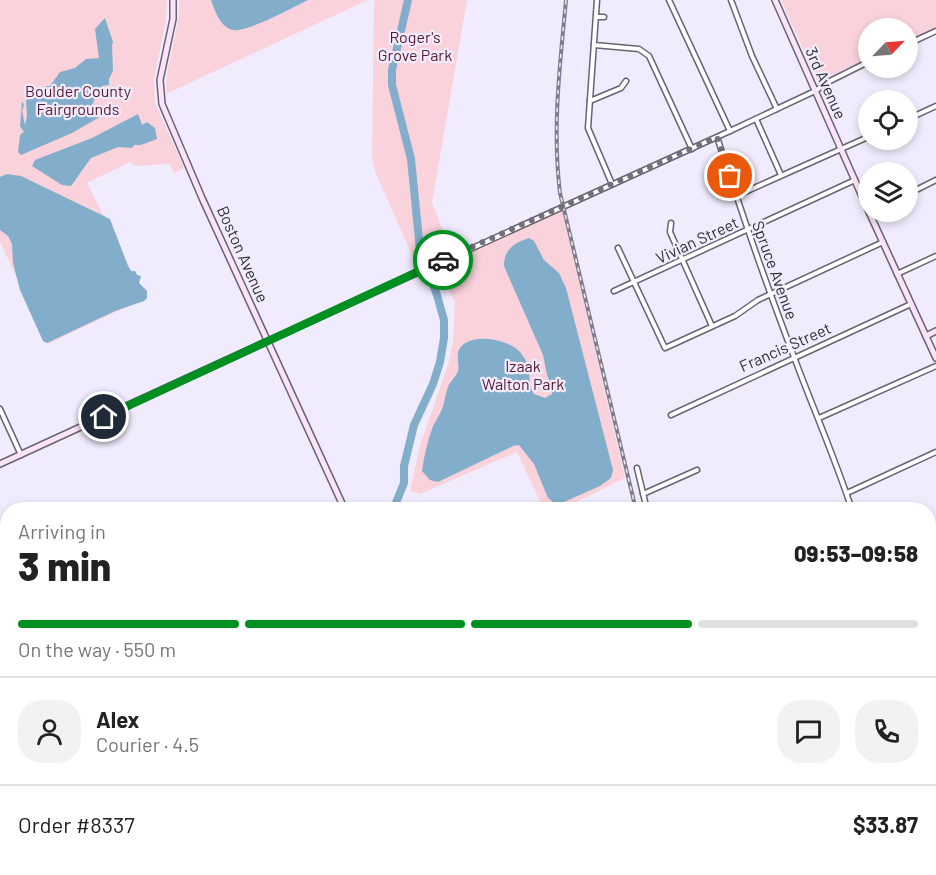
<!DOCTYPE html>
<meta charset="utf-8">
<style>
:root{--surface:#fff;--page:#f2f2f2;--text:#222;--muted:#767676;--line:#e0e0e0;--accent:#008f21}
body{margin:0;font-family:Barlow,sans-serif;background:var(--page);color:var(--text);height:100vh;display:flex;flex-direction:column;font-size:22px;white-space:nowrap}
*{box-sizing:border-box;margin:0}
p{font-size:20px;color:var(--muted)}
.icon{flex:none;width:33px;height:33px;fill:none;stroke:currentColor;stroke-width:2;stroke-linecap:round;stroke-linejoin:round}
.map{position:relative;flex:1;overflow:hidden}
.panel{position:absolute;left:0px;top:502px;width:936px;height:374px;display:flex;flex-direction:column;background:var(--surface);border-radius:24px 24px 0 0;box-shadow:0 3px 9px #0003}
.panel>*{flex:none}
.needle{width:39px;rotate:65deg}
.controls{position:absolute;left:858px;top:18px;display:grid;gap:12px}
.controls a{display:grid;place-items:center;width:60px;height:60px;border-radius:50%;background:var(--surface);box-shadow:0 3px 9px #0003;font-size:30px}
.pin{position:absolute;display:grid;place-items:center;width:51px;height:51px;color:#fff;margin:-26px;border:3px solid #fff;border-radius:50%;box-shadow:0 2px 6px #0007}
.courier{position:absolute;display:grid;place-items:center;width:60px;height:60px;margin:-30px;border:4px solid #008f21;border-radius:50%;background:#fff;color:#222;box-shadow:0 2px 8px #0007}
.head em{font-style:normal;font-weight:800}
.head div{display:flex;flex-direction:column-reverse}
.head{display:flex;align-items:center;justify-content:space-between;height:102px;padding:0 18px}
h1{font-size:39px;font-weight:800;line-height:45px}
.bar{display:grid;grid-template-columns:repeat(4,1fr);gap:9px 6px;align-content:center;height:72px;padding:0 18px}
.bar i{height:8px;border-radius:4px;background:var(--line)}
.bar .on{background:var(--accent)}
.bar p{grid-column:span 4}
.line{display:flex;align-items:center;gap:15px;padding:0 18px;border-top:2px solid var(--line)}
.line div{flex:1}
.round{display:grid;place-items:center;flex:none;width:63px;height:63px;border-radius:24px;background:var(--page)}
.map>svg:first-child{display:block}
.green{fill:#f9d2db}
.water{fill:#82aecb}
.lines{fill:none;stroke-linecap:round;stroke-linejoin:round}
.river{stroke:#82aecb;stroke-width:8}
.street-casing{stroke:#686374;stroke-width:7}
.secondary-casing{stroke:#686374;stroke-width:8}
.street{stroke:#fff;stroke-width:4}
.secondary{stroke:#fbe4f8;stroke-width:5}
.rail-casing{stroke:#807d88;stroke-width:4}
.rail{stroke:#f1ecfd;stroke-width:1.5;stroke-dasharray:4.5;stroke-linecap:butt}
.done{stroke:#726f7a;stroke-width:6;stroke-dasharray:0 10.8}
.route{stroke:#008f21;stroke-width:8}
.labels{text-anchor:middle;stroke-width:4.5;stroke-linejoin:round;paint-order:stroke}
.park-label{font-size:16px;fill:#571930;stroke:#f1ecfd}
.street-label{font-size:16px;fill:#2e2c33;stroke:#f1ecfd}
</style>
<div class="map">
<svg width="936" height="875" viewBox="0 0 936 875">
<rect width="100%" height="100%" fill="#f1ecfd"/>
<!-- green -->
<g class="green">
<path d="M0 0H167L166 21 154 79 155 103 184 168 174 173 170 164 135 166 130 162 87 183 145 298 48 344 0 242Z"/>
<path d="M179 0H368L166 94C165 62 180 32 179 0Z"/>
<path d="M374 0H467L432 203 453 255 419 271 375 171 372 156Z"/>
<path d="M781 0H936V27L908 40V28H868V58L821 80H817Z"/>
<path d="M562 209 625 478 560 510H544L517 452 420 494 410 491 420 445 448 365 453 342 455 302 437 268Z"/>
</g>
<!-- water -->
<g class="water">
<path d="M211 0H308C294 7 246 33 233 30 220 27 215 11 211 0Z"/>
<path d="M105 18 113 42 112 45 113 71 109 79V85L102 86 103 90 98 95V97L95 98 91 108 100 114 98 118 72 133 21 155 18 152 20 135 24 132 20 126 22 101 24 105 22 111 25 125 27 116 26 100 46 86H50L60 72 75 68 86 59 99 58 95 29Z"/>
<path d="M138 114 142 125 147 122 155 128 157 139 141 145H134L132 148 118 147 91 158 71 186 62 185 32 166 35 160 92 138Z"/>
<path d="M7 174 21 176 110 219 128 266 131 271H135L137 275 141 276 139 283 147 291V298L144 301 115 311 47 343 43 341 20 290 13 263 12 244 8 236 0 230V177Z"/>
<path d="M529 238 534 241 544 260 559 273 566 288 613 470 611 478 600 486 557 505 548 498 534 464 519 445 513 446 438 482 430 480 422 471C424 455 428 440 433 426 436 420 440 415 442 409 445 402 445 394 448 387 450 381 456 377 458 371 460 363 455 356 460 348 471 332 507 339 519 351 535 368 525 380 534 394L545 398 552 394V387L547 375 543 355 504 266C504 249 514 243 529 238Z"/>
</g>
<g class="lines">
<!-- river -->
<g class="river">
<path d="M393 510 404 483V466L414 425 433 384 440 362 444 338V320L437 295 420 250 411 159 392 85V70L408 0"/>
<path d="M305 868 306 875"/>
</g>
<!-- street casing -->
<g class="street-casing">
<g id="street">
<path d="M597 0 588 128 612 184"/>
<path d="M669 0 730 131"/>
<path d="M731 0 752 56 777 109"/>
<path d="M597 17H604"/>
<path d="M908 44 936 31"/>
<path d="M594 45 639 49 649 56 692 149"/>
<path d="M590 101 621 88 626 81"/>
<path d="M756 119 781 175"/>
<path d="M908 119 936 106"/>
<path d="M717 137C741 211 766 284 794 357 813 408 835 458 852 510"/>
<path d="M908 194 936 180"/>
<path d="M736 196 868 137"/>
<path d="M671 223 670 232 712 326"/>
<path d="M618 248 665 348 735 316 758 300 883 242"/>
<path d="M897 274 936 256"/>
<path d="M614 291 855 180"/>
<path d="M268 341 730 131 815 91 830 81 868 62"/>
<path d="M0 409 21 455"/>
<path d="M671 415 911 304"/>
<path d="M819 418 936 366"/>
<path d="M637 468 647 510"/>
<path d="M847 493 936 452"/>
<path d="M643 494 697 470"/>
<path d="M928 545 936 542"/>
<path d="M928 634 936 631"/>
<path d="M1 767 5 759 8 758"/>
<path d="M0 842 8 844"/>
<path d="M928 845 936 841"/>
<path d="M112 868 140 875"/>
<path d="M450 868 476 875"/>
<path d="M812 868 813 875"/>
<path d="M863 875 877 868"/>
</g>
</g>
<!-- secondary casing -->
<g class="secondary-casing">
<g id="secondary">
<path d="M173 0V19L160 80 162 104 202 198 345 510"/>
<path d="M775 0 868 210"/>
<path d="M869 212 936 358"/>
<path d="M926 336 936 331"/>
<path d="M0 464 268 341"/>
<path d="M928 738 936 735"/>
<path d="M510 868 513 875"/>
<path d="M636 875 649 868"/>
</g>
</g>
<!-- street -->
<use href="#street" class="street"/>
<!-- secondary -->
<use href="#secondary" class="secondary"/>
<!-- rail casing -->
<g class="rail-casing">
<g id="rail">
<path d="M566 0C560 65 552 128 560 193L636 510"/>
<path d="M0 783 8 784"/>
<path d="M372 868 404 875"/>
<path d="M710 868 713 875"/>
</g>
</g>
<!-- rail -->
<use href="#rail" class="rail"/>
</g>
<g class="lines">
<!-- done -->
<path class="done" d="M443 260 717 137 730 176"/>
<!-- route -->
<path class="route" d="M104 417 443 260"/>
</g>
<g class="labels">
<!-- park labels -->
<g class="park-label">
<text x="415" y="43">Roger's<tspan x="415" dy="18">Grove Park</tspan></text>
<text x="78" y="97">Boulder County<tspan x="78" dy="18">Fairgrounds</tspan></text>
<text x="523" y="372">Izaak<tspan x="523" dy="18">Walton Park</tspan></text>
</g>
<!-- street labels -->
<g class="street-label">
<text transform="translate(826 83) rotate(66)" y="6">3rd Avenue</text>
<text transform="translate(697 240) rotate(-25)" y="6">Vivian Street</text>
<text transform="translate(243 254) rotate(66)" y="6">Boston Avenue</text>
<text transform="translate(775 270) rotate(70)" y="6">Spruce Avenue</text>
<text transform="translate(785 347) rotate(-24)" y="6">Francis Street</text>
</g>
</g>
</svg>
<div class="controls">
<a><svg class="needle" viewBox="-14 -14 28 28"><path d="M0-13l5 13h-10z" fill="#e53935"/><path d="M0 13l5-13h-10z" fill="#767676"/></svg></a>
<a><svg class="icon" aria-label="locate" viewBox="0 0 24 24"><circle cx="12" cy="12" r="6"/><path d="M12 2v4M12 18v4M2 12h4M18 12h4"/></svg></a>
<a><svg class="icon" aria-label="layers" viewBox="0 0 24 24"><path d="M12 4l9 5-9 5-9-5zM3 14l9 5 9-5"/></svg></a>
</div>
<div class="pin" style="left:730px;top:176px;background:#ea580c"><svg class="icon" aria-label="bag" viewBox="0 0 24 24"><path d="M5 8h14l-1 12H6zM9 8a3 3 0 0 1 6 0"/></svg></div>
<div class="pin" style="left:104px;top:417px;background:#1f2937"><svg class="icon" aria-label="home" viewBox="0 0 24 24"><path d="M3 11l9-7 9 7M6 9v11h12V9"/></svg></div>
<div class="courier" style="left:443px;top:260px"><svg class="icon" aria-label="car" viewBox="0 0 24 24"><path d="M5 17H2v-5l4-1 3-4h7l3 4 3 1v5h-3M9 17h6M6 11h13"/><circle cx="7" cy="17" r="2"/><circle cx="17" cy="17" r="2"/></svg></div>
<section class="panel">
<div class="head"><div><h1>3 min</h1><p>Arriving in</p></div><em>09:53–09:58</em></div>
<div class="bar"><i class="on"></i><i class="on"></i><i class="on"></i><i></i><p>On the way · 550 m</p></div>
<div class="line" style="height:108px"><a class="round"><svg class="icon" aria-label="person" viewBox="0 0 24 24"><circle cx="12" cy="8" r="4"/><path d="M4 21q1-7 8-7t8 7"/></svg></a><div><b>Alex</b><p>Courier · 4.5</p></div><a class="round"><svg class="icon" aria-label="chat" viewBox="0 0 24 24"><path d="M4 5h16v11H9l-5 4z"/></svg></a><a class="round"><svg class="icon" aria-label="phone" viewBox="0 0 24 24"><path d="M5 4h4l2 5-3 2q2 4 5 5l2-3 5 2v4C11 20 4 13 5 4z"/></svg></a></div>
<div class="line" style="height:78px"><div>Order #8337</div><b>$33.87</b></div>
</section>
</div>
